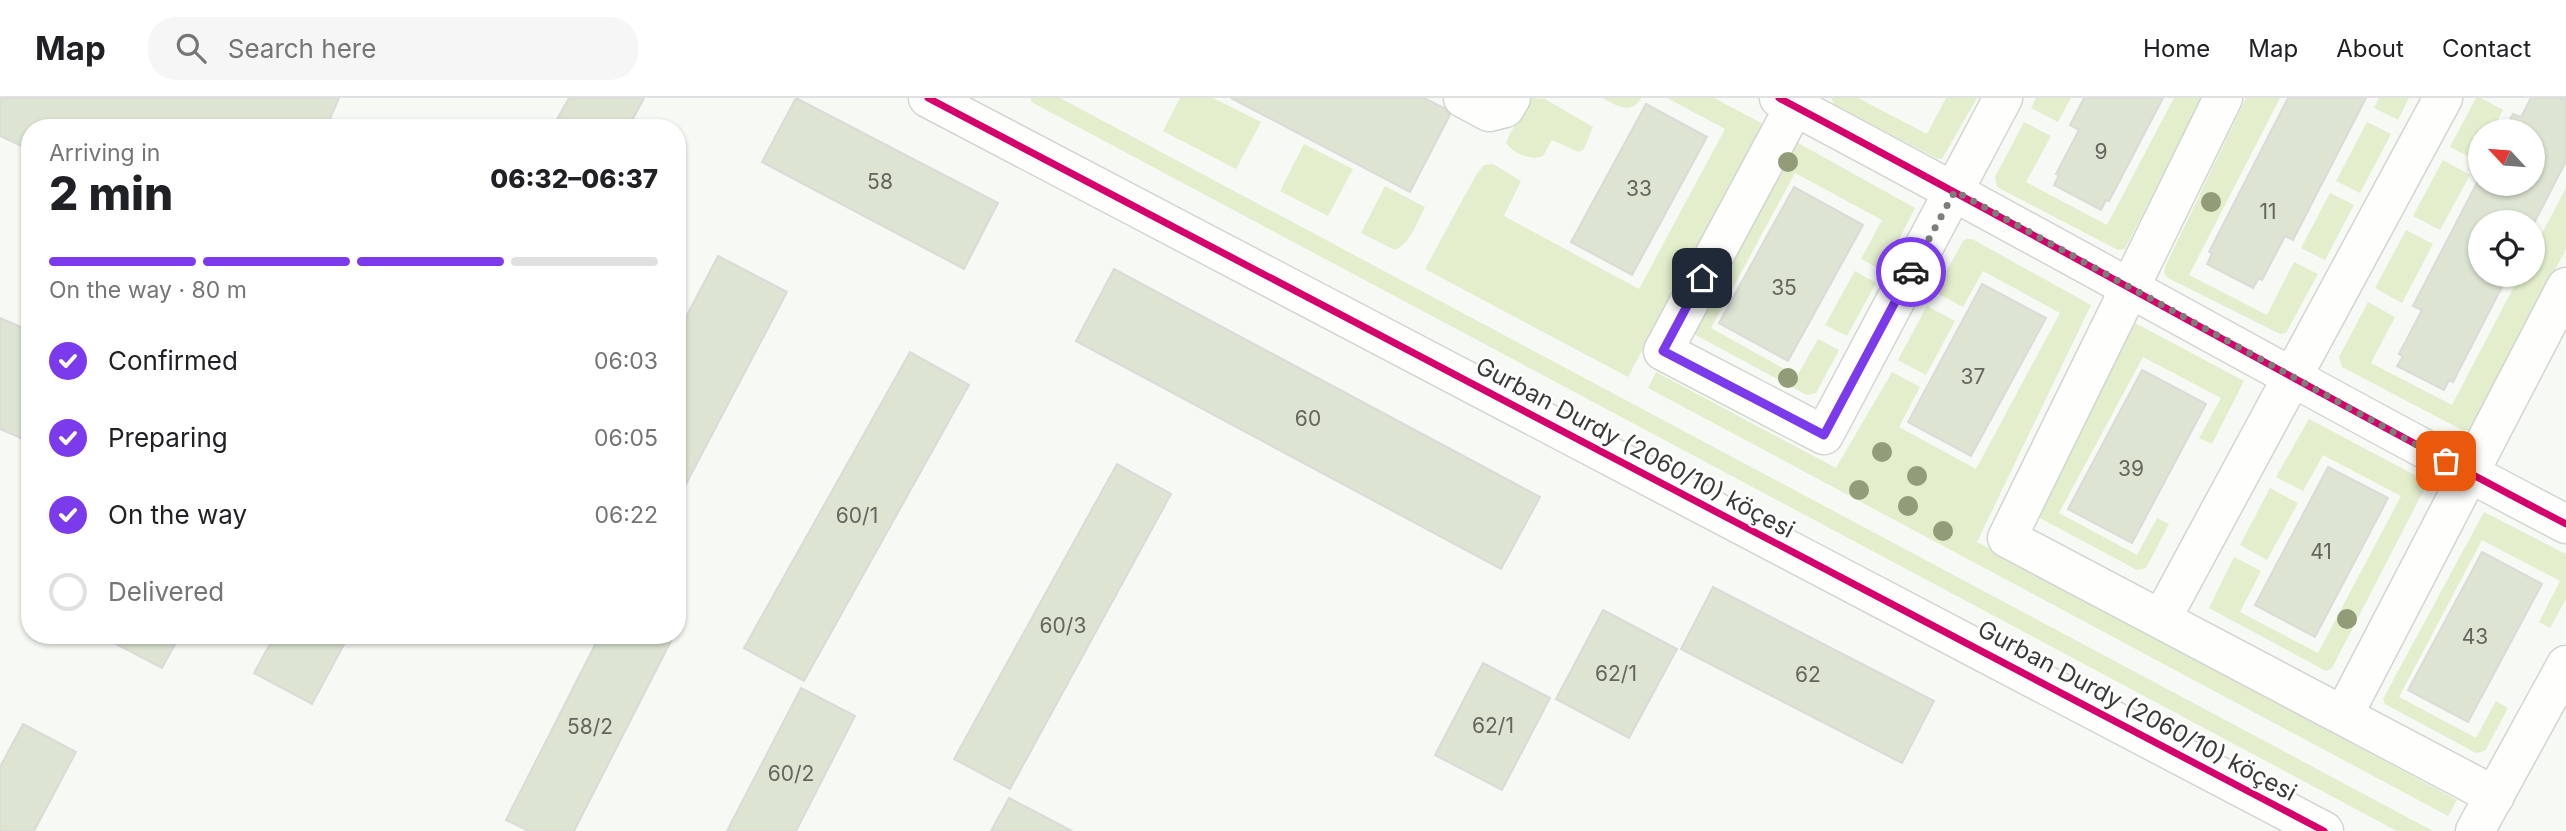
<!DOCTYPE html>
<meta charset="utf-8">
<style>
:root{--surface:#fff;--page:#f6f6f6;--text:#202124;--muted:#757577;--line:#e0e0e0;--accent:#7c3aed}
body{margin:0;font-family:Inter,sans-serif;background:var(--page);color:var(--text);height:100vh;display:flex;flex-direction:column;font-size:26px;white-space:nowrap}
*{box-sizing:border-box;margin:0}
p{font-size:23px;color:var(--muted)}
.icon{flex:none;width:38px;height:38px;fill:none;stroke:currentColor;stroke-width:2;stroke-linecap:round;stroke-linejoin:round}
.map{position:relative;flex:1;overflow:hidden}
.drawer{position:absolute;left:21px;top:21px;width:665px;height:525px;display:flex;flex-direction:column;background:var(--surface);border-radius:28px;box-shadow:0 2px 5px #0004}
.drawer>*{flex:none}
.needle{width:46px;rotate:296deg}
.controls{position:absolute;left:2468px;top:21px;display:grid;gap:14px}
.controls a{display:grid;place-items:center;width:77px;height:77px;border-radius:50%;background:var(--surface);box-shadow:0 2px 5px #0004;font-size:35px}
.pin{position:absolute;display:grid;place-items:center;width:60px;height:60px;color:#fff;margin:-30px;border-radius:14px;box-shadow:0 4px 10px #0006}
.courier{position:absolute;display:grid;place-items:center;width:70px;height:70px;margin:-35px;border:5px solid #7c3aed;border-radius:50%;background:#fff;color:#222;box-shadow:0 2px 9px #0007}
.summary em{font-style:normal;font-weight:800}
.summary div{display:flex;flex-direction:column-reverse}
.summary{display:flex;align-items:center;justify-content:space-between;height:119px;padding:0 28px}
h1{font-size:46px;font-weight:800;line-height:52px}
.bar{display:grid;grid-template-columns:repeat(4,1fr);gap:10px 7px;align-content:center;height:84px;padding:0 28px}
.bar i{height:9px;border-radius:5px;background:var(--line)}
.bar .current{background:var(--accent)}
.bar p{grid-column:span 4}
ol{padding:0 28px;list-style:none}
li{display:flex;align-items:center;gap:21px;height:77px}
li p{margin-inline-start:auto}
li .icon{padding:7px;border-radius:50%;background:var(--accent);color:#fff;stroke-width:4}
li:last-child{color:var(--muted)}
li i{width:38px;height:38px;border:4px solid var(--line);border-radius:50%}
header{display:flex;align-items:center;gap:42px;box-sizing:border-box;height:98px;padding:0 35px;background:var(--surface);border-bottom:2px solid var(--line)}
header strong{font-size:33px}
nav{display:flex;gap:38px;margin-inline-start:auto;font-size:24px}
.search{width:490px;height:63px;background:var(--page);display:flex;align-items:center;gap:18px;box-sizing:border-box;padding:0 24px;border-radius:28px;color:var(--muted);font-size:26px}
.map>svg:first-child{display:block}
.green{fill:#e3eecc}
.building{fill:#dde4d1;stroke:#dadbd8;stroke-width:2}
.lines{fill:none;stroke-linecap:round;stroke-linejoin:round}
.minor-casing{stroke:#d3d5d1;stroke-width:41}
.minor{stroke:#fefefd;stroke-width:38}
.cycleway-casing{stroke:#fff;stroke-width:11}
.cycleway{stroke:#d6006c;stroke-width:7}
.tree{fill:#929c78}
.done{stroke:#7c7e7a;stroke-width:7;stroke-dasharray:0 12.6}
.route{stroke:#7c3aed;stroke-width:9}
.labels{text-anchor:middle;stroke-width:5;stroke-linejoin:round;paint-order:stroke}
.number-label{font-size:21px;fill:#63655e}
.street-label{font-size:24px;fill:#3a3b38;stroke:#fff}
</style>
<header>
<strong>Map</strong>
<div class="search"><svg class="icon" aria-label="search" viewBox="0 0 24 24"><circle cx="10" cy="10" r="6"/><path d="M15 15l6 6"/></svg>Search here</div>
<nav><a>Home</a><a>Map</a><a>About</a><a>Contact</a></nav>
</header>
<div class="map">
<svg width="2566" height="733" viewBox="0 0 2566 733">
<rect width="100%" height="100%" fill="#f7f9f4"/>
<!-- green -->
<g class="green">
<path d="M1031 0H1060L2433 733H2397L1035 6 1031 3Z"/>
<path d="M1180 0H1213L1261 24 1236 71 1163 33Z"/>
<path d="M1529 0 1545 1 1593 29 1584 51 1579 54 1552 42 1543 58C1531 63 1514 56 1506 45L1508 40Z"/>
<path d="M1602 0H1641C1631 18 1616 7 1602 0Z"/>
<path d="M1667 0H1714L1763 26 1628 279 1425 171 1476 77 1484 67 1493 66 1521 83 1504 118 1639 191 1725 31Z"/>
<path d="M1831 0H1858L1927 36 1946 0H1977L1942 61 1936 60 1834 6Z"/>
<path d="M2036 0H2071L2058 24 2031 10Z"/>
<path d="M2174 0H2202L2125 151 2118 152 1997 89 1995 79 2024 24 2051 38 2026 84 2107 127Z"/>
<path d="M2246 0H2280L2189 177 2267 217 2294 164 2318 176 2286 235 2280 236 2168 180 2164 175 2165 169Z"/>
<path d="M2379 0H2409L2398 22 2374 10Z"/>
<path d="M2476 0H2481L2503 12 2492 33H2480V58L2477 63 2450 49Z"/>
<path d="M2367 24 2391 36 2360 95 2336 83Z"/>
<path d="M1791 41 1915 110 1883 173 1861 161 1882 122 1795 75 1711 230 1797 278 1818 241 1839 252 1816 295 1807 297 1690 234Z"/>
<path d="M1304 46 1353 71 1328 118 1280 93Z"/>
<path d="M2443 62 2470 77 2440 132 2413 118Z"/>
<path d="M1385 88 1425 109C1417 124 1411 145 1395 152L1361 135Z"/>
<path d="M2566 90V151L2470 332H2462L2342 269 2339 259 2368 204 2395 219 2371 265 2452 307 2520 177H2532V154Z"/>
<path d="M2330 95 2354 107 2325 162 2301 150Z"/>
<path d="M2406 132 2433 146 2402 205 2375 190Z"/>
<path d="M1967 141H1972L2091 207 1977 444 2457 702 2448 718 1648 290 1656 274 1836 370 1892 274 1920 289 1899 329 1976 371 2060 215 1983 173 1963 209 1935 194 1963 143Z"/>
<path d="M1855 173 1876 185 1847 238 1825 227Z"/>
<path d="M1927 208 1955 223 1926 277 1898 262Z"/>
<path d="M2135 225 2244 283 2212 346 2199 340 2221 300 2143 259 2059 415 2137 457 2157 420 2169 426 2146 470 2137 472 2038 419 2034 412Z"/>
<path d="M2309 321 2428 384 2332 570 2326 573 2209 510 2234 459 2261 473 2240 514 2318 555 2401 398 2323 357 2303 393 2276 379Z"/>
<path d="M2270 390 2298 405 2267 462 2240 447Z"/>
<path d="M2484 414 2566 456V501L2550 530 2539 524 2560 483 2482 442 2399 599 2476 640 2496 603 2508 610 2485 653 2476 655 2385 606 2383 601Z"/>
</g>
<!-- building -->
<g class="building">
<path d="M0 0H339L326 30H30V52L0 38Z"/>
<path d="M569 0H644L628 30H552Z"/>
<path d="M796 0 998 105 964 171 762 64Z"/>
<path d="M1231 0H1424L1444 10 1450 17 1410 94Z"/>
<path d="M2084 0H2163L2109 103 2106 102 2101 112 2054 87 2059 77 2056 76 2079 32 2070 27Z"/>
<path d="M2288 0H2366L2293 142 2285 138 2262 182 2259 180 2253 190 2207 166 2212 156 2209 154Z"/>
<path d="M2531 0H2566V63L2532 129V124H2480V177H2508L2453 284 2449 282 2444 292 2397 268 2403 258 2399 256 2422 212 2413 208 2480 79V86H2532V33H2503L2513 16 2521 19Z"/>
<path d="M1646 6 1707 39 1632 177 1571 144Z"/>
<path d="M1794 89 1863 127 1788 263 1719 225Z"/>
<path d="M718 158 787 194 677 403V236Z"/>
<path d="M1114 171 1540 399 1501 471 1076 243Z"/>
<path d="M1982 186 2046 220 1971 358 1908 324Z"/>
<path d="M0 220 30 233V344L0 331Z"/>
<path d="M910 254 969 287 804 583 744 550Z"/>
<path d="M2142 272 2206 306 2132 445 2068 411Z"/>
<path d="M1117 366 1171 396 1010 691 954 661Z"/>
<path d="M2328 369 2388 400 2315 539 2255 507Z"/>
<path d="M2482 454 2542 486 2468 624 2408 592Z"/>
<path d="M1713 489 1934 603 1902 665 1681 551Z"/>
<path d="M1603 512 1677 551 1629 640 1556 601Z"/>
<path d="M99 537H180L162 570Z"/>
<path d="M275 537H349L312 606 254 575Z"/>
<path d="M600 537H674L574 733H529L506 722Z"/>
<path d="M1483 565 1550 600 1502 692 1435 657Z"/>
<path d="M801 590 855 618 796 733H727Z"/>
<path d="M23 626 76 654 34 733H0V669Z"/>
<path d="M1009 700 1072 733H991Z"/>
</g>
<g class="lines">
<!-- minor casing -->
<g class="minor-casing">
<g id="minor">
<path d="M928 0 2324 733"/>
<path d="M1463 0 1489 14 1505 10 1511 0"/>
<path d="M1779 0C2043 139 2301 288 2566 426"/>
<path d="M1799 0 1663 253 1824 337 2003 0"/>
<path d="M2223 0 2007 440 2495 698"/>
<path d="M2162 520 2443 0"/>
<path d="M2344 616 2566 189"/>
<path d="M2475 733 2566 567"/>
</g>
</g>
<!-- minor -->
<use href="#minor" class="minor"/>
<!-- cycleway casing -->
<g class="cycleway-casing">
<g id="cycleway">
<path d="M928 0 2324 733"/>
<path d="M1779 0C2043 139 2301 288 2566 426"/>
</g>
</g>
<!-- cycleway -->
<use href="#cycleway" class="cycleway"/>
</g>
<!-- trees -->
<g class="tree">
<circle cx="1788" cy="64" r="10"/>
<circle cx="2211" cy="104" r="10"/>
<circle cx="1788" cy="280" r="10"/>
<circle cx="1882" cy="354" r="10"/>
<circle cx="1917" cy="378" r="10"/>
<circle cx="1859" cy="392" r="10"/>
<circle cx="1908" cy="408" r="10"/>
<circle cx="1943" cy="433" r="10"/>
<circle cx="2347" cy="521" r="10"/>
</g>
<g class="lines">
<!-- done -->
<path class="done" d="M1911 174 1955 93 2446 363"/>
<!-- route -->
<path class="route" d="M1702 180 1663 253 1824 337 1911 174"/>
</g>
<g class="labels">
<!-- number labels -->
<g class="number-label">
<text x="2101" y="61">9</text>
<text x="880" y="91">58</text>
<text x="1639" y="98">33</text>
<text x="2268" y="121">11</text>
<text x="1784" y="197">35</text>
<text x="1973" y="286">37</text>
<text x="1308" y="328">60</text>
<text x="2131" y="378">39</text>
<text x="857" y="425">60/1</text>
<text x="2321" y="461">41</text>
<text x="1063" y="535">60/3</text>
<text x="2475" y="546">43</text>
<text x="1616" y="583">62/1</text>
<text x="1808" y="584">62</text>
<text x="1493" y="635">62/1</text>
<text x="590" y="636">58/2</text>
<text x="791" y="683">60/2</text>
</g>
<!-- street labels -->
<g class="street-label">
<text transform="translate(1635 350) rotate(28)" y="8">Gurban Durdy (2060/10) köçesi</text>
<text transform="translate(2137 613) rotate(28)" y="8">Gurban Durdy (2060/10) köçesi</text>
</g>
</g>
</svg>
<div class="controls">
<a><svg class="needle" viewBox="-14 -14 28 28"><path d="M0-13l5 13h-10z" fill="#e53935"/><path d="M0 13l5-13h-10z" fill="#757577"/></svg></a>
<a><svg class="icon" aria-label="locate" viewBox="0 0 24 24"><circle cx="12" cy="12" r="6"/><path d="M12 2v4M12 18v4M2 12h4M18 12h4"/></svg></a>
</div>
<div class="pin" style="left:2446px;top:363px;background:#ea580c"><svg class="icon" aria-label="bag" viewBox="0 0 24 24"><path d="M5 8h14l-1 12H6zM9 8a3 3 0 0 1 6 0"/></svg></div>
<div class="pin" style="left:1702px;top:180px;background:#1f2937"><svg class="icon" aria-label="home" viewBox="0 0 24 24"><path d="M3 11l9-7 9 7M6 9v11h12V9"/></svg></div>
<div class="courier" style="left:1911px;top:174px"><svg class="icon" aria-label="car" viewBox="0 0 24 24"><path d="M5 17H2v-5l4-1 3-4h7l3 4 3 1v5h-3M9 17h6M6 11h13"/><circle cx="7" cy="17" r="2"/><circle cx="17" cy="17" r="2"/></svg></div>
<section class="drawer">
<div class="summary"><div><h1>2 min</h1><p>Arriving in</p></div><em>06:32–06:37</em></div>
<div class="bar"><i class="current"></i><i class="current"></i><i class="current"></i><i></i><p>On the way · 80 m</p></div>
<ol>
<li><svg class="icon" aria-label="check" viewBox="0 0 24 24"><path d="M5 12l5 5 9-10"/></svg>Confirmed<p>06:03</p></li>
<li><svg class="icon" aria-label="check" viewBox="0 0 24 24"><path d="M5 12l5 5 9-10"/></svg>Preparing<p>06:05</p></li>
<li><svg class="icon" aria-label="check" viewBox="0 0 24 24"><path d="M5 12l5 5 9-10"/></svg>On the way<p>06:22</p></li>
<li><i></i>Delivered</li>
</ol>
</section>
</div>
